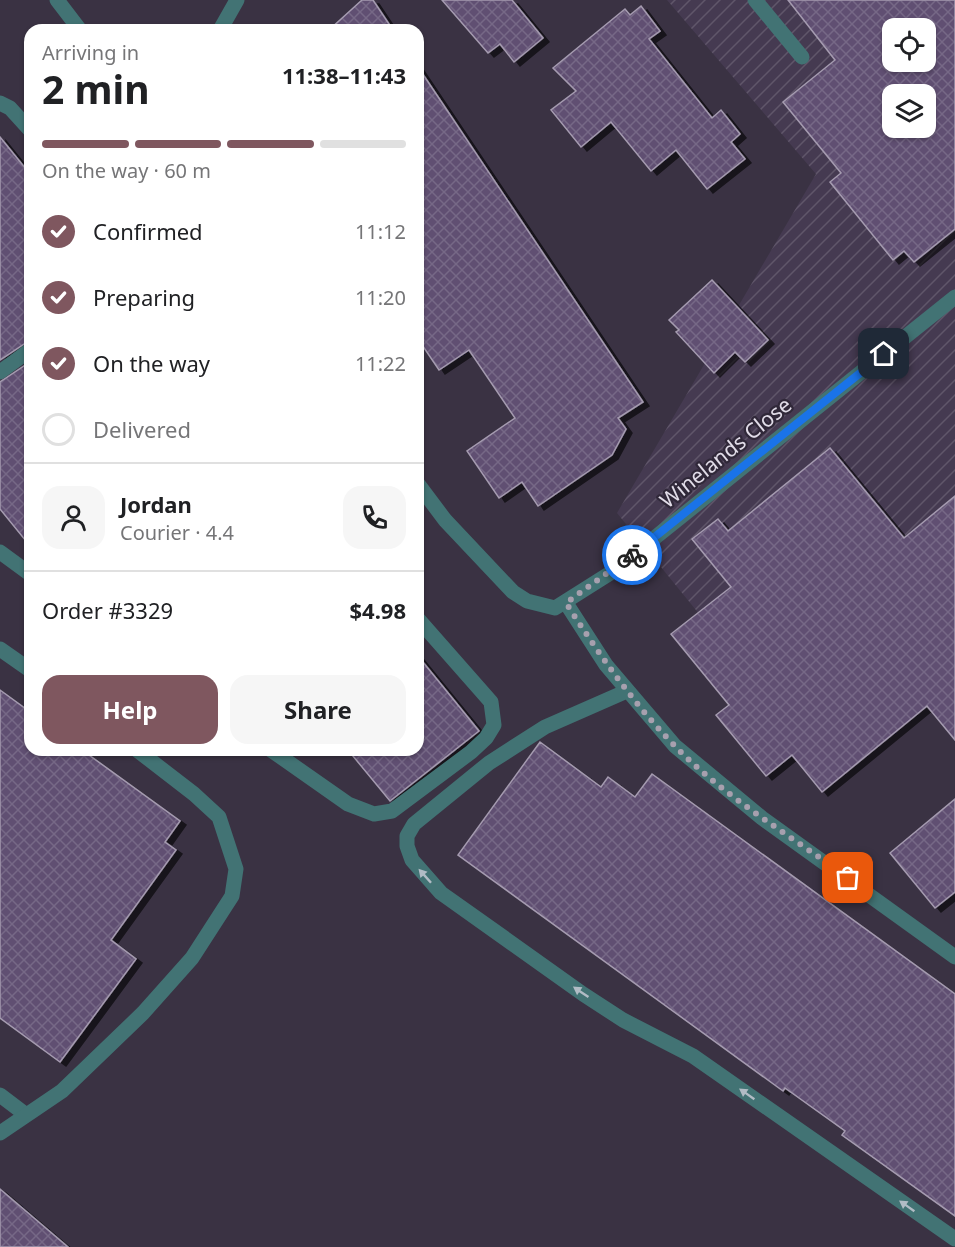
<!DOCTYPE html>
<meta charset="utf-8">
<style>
:root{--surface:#fff;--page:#f6f6f6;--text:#202124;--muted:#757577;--line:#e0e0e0;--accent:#7f575f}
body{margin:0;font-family:"Noto Sans",sans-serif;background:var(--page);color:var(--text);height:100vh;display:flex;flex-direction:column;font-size:22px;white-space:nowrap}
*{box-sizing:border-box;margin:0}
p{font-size:20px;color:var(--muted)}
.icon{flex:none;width:33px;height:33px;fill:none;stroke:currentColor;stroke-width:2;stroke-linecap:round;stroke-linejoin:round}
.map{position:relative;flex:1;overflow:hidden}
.drawer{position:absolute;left:24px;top:24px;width:400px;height:732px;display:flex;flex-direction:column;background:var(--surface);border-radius:18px;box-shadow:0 2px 4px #0004}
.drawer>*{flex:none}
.buttons{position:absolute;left:882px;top:18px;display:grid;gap:12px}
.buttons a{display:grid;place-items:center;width:54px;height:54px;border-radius:12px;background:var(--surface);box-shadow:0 2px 4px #0004;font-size:30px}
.pin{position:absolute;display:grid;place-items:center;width:51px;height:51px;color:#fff;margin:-26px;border-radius:12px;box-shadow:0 3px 9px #0006}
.courier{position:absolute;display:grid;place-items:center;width:60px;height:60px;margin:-30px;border:4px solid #1a73e8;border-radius:50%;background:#fff;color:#222;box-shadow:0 2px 8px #0007}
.headline em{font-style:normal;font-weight:700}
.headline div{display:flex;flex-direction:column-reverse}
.headline{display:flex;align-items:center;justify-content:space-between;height:102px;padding:0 18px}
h1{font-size:39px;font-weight:700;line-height:45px}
.bar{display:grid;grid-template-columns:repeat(4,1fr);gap:9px 6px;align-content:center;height:72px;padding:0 18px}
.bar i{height:8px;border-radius:4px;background:var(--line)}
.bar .on{background:var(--accent)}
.bar p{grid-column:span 4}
.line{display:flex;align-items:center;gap:15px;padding:0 18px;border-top:2px solid var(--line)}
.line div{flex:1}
.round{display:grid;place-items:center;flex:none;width:63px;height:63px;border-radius:18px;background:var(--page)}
ol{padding:0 18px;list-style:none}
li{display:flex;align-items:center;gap:18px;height:66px}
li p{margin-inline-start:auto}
li .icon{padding:6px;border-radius:50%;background:var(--accent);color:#fff;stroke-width:4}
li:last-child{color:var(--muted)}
li i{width:33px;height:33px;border:3px solid var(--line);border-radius:50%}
.cta{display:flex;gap:12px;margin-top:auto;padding:12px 18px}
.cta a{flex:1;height:69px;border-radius:18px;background:var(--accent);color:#fff;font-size:24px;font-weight:700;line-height:69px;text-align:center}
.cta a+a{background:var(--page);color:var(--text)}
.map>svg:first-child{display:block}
.industrial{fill:url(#industrial-furrows);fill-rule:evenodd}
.building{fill:url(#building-cross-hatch);stroke:#a59bb0;stroke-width:1.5;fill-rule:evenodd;filter:url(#shadow)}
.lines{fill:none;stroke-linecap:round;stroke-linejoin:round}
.service{stroke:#427374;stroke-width:15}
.minor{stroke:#427374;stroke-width:15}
.oneway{fill:#b1bcc5}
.done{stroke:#a7a0ae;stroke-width:6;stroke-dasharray:0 10.8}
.route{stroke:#1a73e8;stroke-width:8}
.labels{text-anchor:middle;stroke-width:4.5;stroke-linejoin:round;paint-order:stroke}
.street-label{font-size:21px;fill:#e1dce8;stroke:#302839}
</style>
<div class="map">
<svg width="955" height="1247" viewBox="0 0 955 1247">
<defs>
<pattern id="industrial-furrows" width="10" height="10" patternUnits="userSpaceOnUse" patternTransform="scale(1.5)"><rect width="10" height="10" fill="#453a51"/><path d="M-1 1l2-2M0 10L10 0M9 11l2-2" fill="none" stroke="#60566a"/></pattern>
<pattern id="building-cross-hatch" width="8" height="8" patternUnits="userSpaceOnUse" patternTransform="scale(1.5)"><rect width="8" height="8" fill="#604f72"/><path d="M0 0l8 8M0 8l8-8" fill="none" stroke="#766886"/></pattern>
<filter id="shadow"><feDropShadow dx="6" dy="4" stdDeviation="0" flood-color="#0009"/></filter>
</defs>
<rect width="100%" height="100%" fill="#3a3243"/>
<!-- industrial -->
<path class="industrial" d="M667 0H955V506L752 679 617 513 816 174ZM892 28H926V62H892ZM892 94H926V128H892Z"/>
<!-- building -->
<g class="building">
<path d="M362 0H373L393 30H329Z"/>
<path d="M442 0H512L543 38 514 62 500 44 488 53Z"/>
<path d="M788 0H955V229L914 262 904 251 893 260 830 182 841 173 783 102 835 60ZM892 28H926V62H892ZM892 94H926V128H892Z"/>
<path d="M641 6 660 31 649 39 712 118 721 110 740 134 731 142 745 159 707 189 676 150 651 171 611 122 581 147 551 110 576 91 553 68 625 9 630 15Z"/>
<path d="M418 67 643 402 618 418 626 429 612 455 538 506 522 482 499 498 467 451 515 418 469 350 439 370 418 339Z"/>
<path d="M0 137 30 174V340L0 360Z"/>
<path d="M712 280 768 340 745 362 735 352 714 373 676 332 679 330 669 320Z"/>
<path d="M30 362V546L0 509V382Z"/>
<path d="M830 448 904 538 955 496V740L927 706 822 792 792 755 766 776 716 715 729 705 671 634 731 587 692 539 718 519 728 531Z"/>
<path d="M418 656 479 731 390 801 348 750H418Z"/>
<path d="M0 690 30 712V750H82L180 821 165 842 176 850 111 940 136 959 60 1062 0 1018Z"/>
<path d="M540 742 601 787 608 777 635 797 652 774 955 994V1216L842 1135 845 1131 785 1088 783 1091 458 855Z"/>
<path d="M955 799V892L935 908 890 853Z"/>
<path d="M0 1189 68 1247H0Z"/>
</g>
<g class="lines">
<!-- service -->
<g class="service">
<path d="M755 0 802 57"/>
<path d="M220 30 237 0"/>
<path d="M0 103 10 108 30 130"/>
<path d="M0 372 30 350"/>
<path d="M0 552 30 574"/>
<path d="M566 603 606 665 675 746 762 818 955 957"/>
<path d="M0 649 30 670"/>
<path d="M627 691 545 727 489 763 414 824 407 836V846L412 860 441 893 583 994 623 1020 693 1056 955 1239"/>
<path d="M271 750 348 804 374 814 392 811 471 752 486 738 494 725 491 702 418 619"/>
<path d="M0 1095 25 1114"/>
<path d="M0 1133 62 1091 143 1013 192 958 232 896 236 869 219 817 194 794 137 750"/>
</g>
<!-- minor -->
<g class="minor">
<path d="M57 0 80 30"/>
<path d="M418 484 445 520 513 592 527 601 555 608 612 572 955 297"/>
</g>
</g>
<!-- one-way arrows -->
<defs><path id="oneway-solid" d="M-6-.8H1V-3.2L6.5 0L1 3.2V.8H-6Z" transform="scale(1.5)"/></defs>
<g class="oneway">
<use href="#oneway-solid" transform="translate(425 876) rotate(-132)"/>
<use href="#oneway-solid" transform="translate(581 992) rotate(-146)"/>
<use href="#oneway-solid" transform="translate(747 1094) rotate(-145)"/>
<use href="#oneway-solid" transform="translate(907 1206) rotate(-145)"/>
</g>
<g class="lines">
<!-- done -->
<path class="done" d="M632 555 566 603C599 654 632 702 674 745 724 797 790 835 848 878"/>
<!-- route -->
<path class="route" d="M632 555 884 354"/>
</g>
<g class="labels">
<!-- street labels -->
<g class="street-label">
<text transform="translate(726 453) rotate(-39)" y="7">Winelands Close</text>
</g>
</g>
</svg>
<div class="buttons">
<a><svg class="icon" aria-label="locate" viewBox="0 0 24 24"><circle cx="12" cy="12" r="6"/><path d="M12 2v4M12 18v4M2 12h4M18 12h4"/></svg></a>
<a><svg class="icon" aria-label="layers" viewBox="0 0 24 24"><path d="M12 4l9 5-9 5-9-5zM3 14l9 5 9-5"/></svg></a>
</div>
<div class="pin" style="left:848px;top:878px;background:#ea580c"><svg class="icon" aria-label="bag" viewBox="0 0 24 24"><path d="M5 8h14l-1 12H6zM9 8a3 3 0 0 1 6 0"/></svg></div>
<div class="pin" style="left:884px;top:354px;background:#1f2937"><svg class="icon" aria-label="home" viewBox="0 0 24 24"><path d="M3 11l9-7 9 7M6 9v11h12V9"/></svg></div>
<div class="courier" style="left:632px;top:555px"><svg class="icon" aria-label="bike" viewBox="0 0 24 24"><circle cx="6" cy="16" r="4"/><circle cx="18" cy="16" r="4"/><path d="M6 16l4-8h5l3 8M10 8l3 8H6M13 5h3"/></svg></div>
<section class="drawer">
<div class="headline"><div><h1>2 min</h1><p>Arriving in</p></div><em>11:38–11:43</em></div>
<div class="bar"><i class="on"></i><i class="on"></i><i class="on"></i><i></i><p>On the way · 60 m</p></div>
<ol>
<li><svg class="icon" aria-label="check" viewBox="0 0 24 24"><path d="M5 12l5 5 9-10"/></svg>Confirmed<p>11:12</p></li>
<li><svg class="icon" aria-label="check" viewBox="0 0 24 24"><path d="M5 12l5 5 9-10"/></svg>Preparing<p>11:20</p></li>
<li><svg class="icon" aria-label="check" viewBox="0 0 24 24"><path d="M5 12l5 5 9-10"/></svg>On the way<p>11:22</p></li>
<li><i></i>Delivered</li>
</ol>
<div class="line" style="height:108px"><a class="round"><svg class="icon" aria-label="person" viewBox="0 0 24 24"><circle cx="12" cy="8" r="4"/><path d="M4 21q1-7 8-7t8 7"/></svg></a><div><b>Jordan</b><p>Courier · 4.4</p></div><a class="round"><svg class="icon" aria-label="phone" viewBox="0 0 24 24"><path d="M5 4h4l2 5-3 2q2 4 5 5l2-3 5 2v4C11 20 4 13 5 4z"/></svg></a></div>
<div class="line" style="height:78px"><div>Order #3329</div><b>$4.98</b></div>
<div class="cta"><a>Help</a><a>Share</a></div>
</section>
</div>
